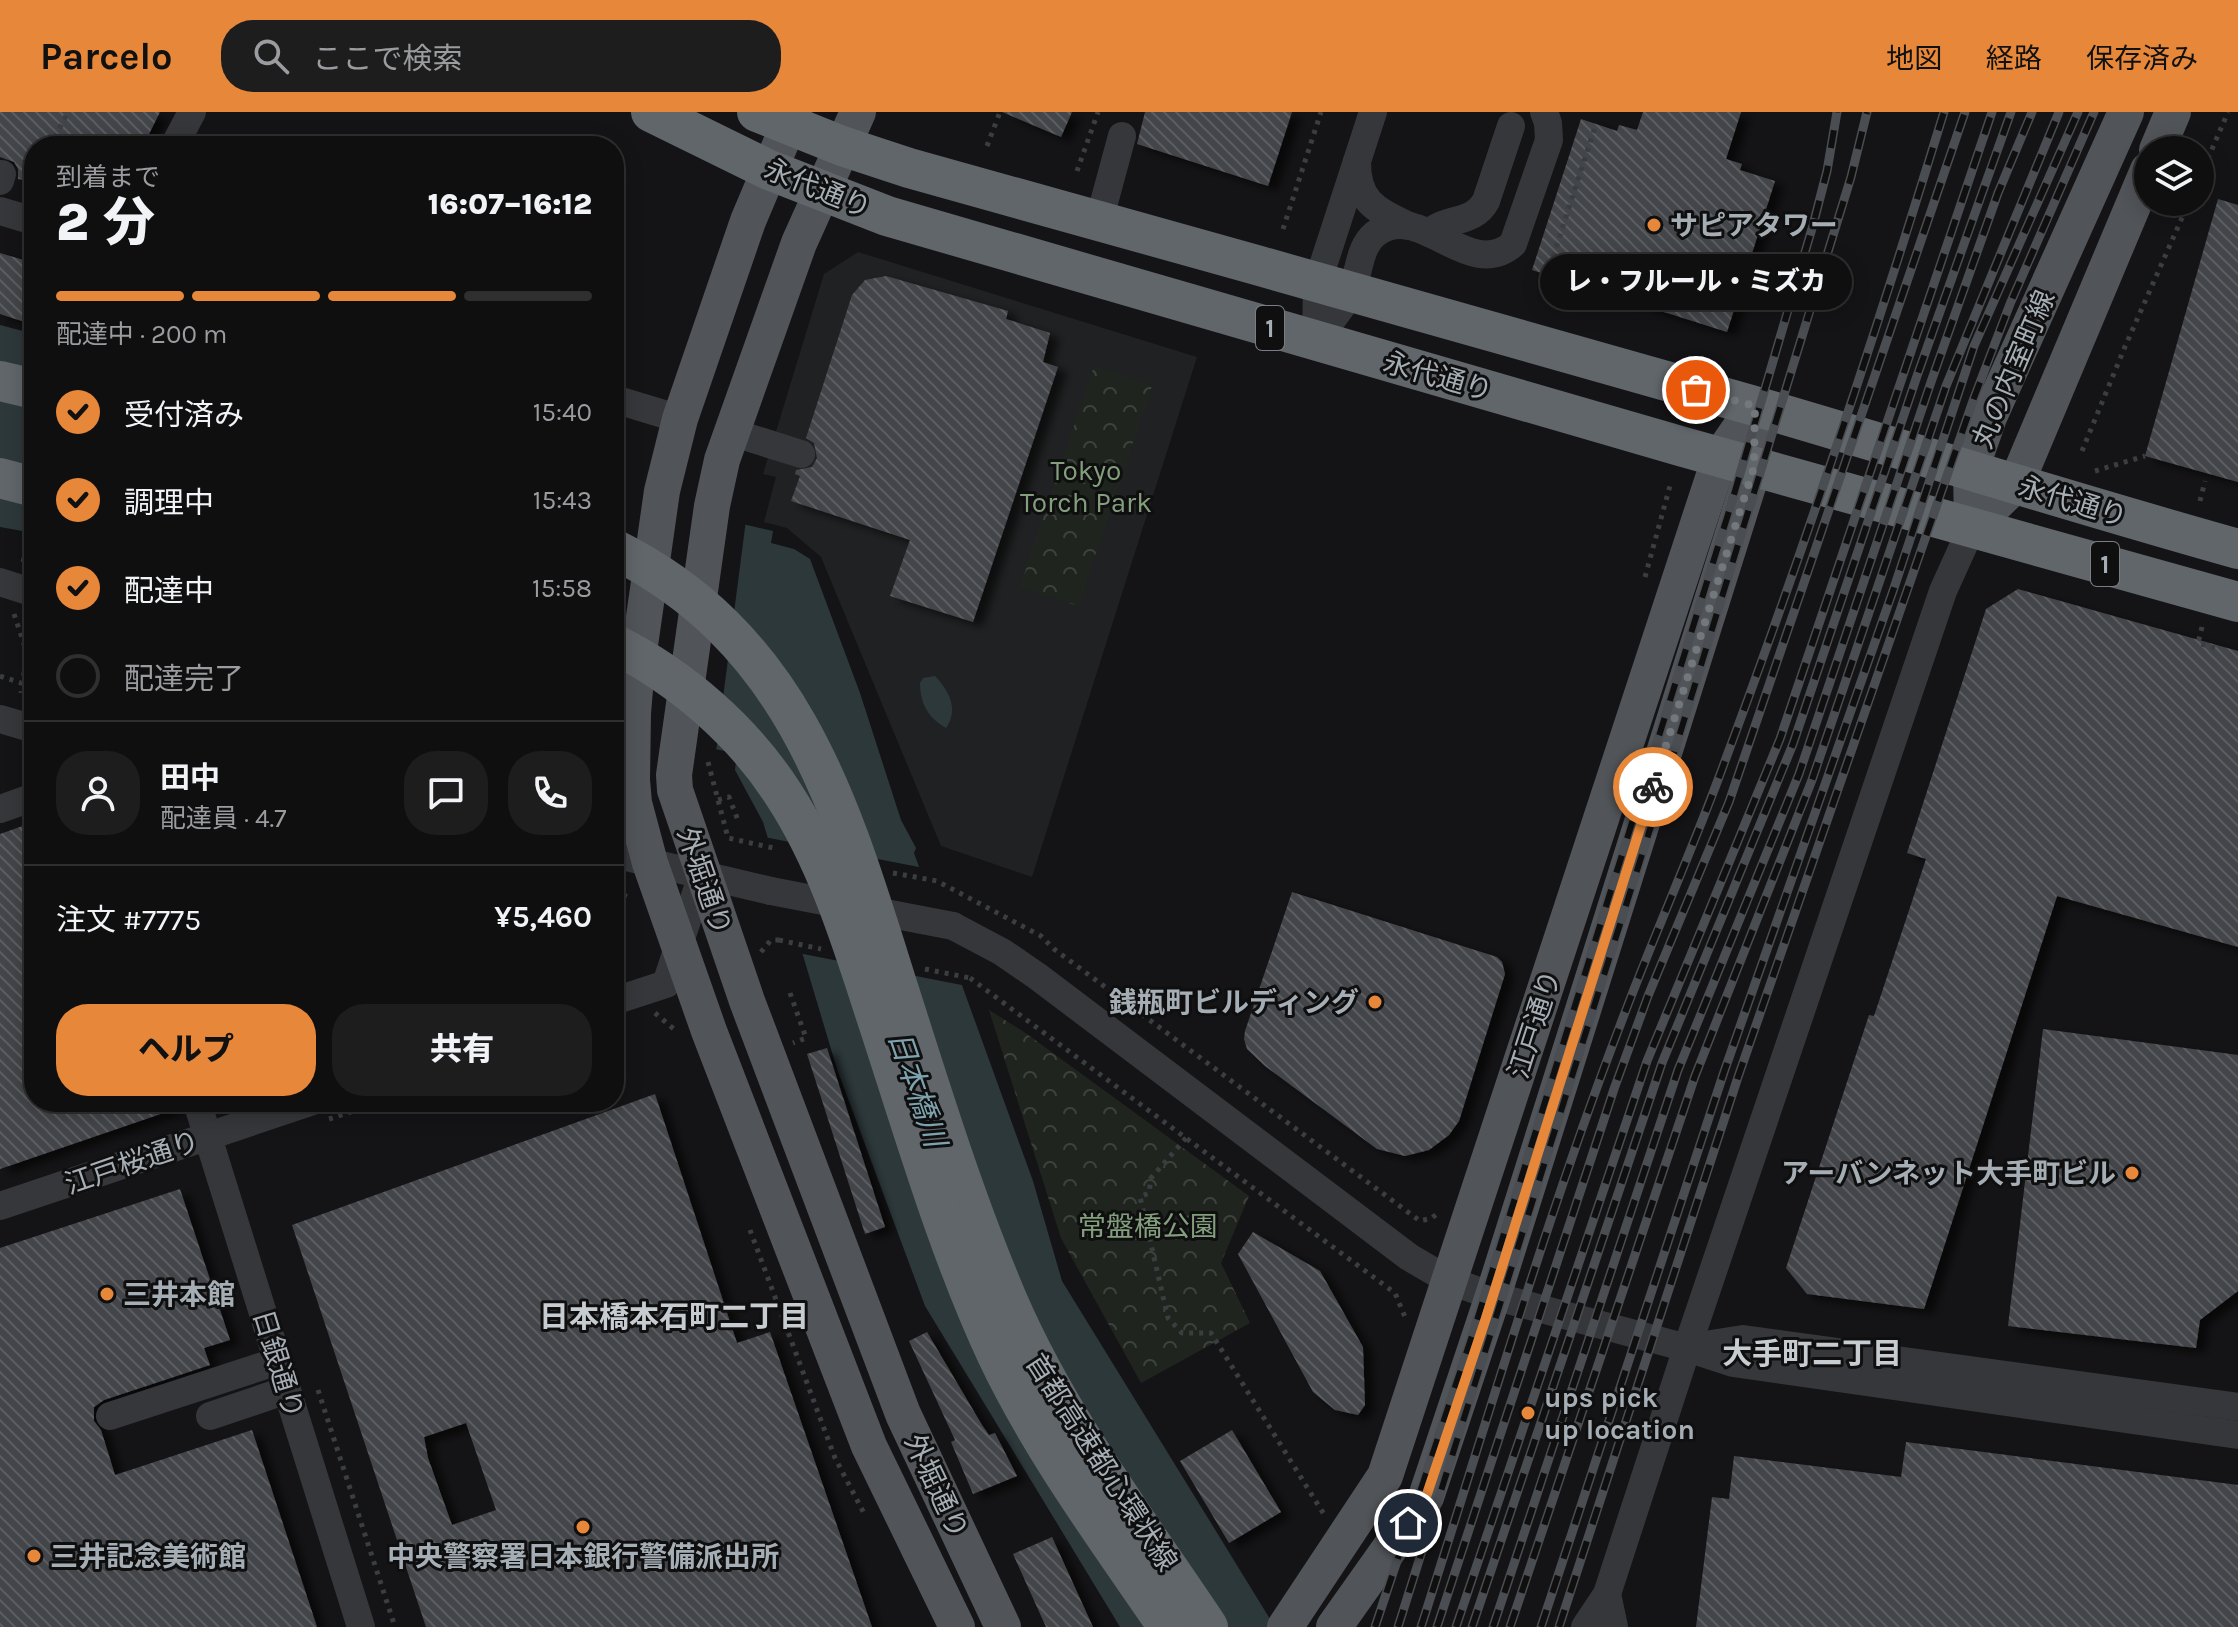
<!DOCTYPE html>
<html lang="ja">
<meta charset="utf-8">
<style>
:root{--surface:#0f0f10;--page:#1d1d1e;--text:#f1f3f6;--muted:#9b9c9f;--line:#2f2f30;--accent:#e7873a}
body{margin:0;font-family:Karla,"Noto Sans JP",sans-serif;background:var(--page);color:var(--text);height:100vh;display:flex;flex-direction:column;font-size:30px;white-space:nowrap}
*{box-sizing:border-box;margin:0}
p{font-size:26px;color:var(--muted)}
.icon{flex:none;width:44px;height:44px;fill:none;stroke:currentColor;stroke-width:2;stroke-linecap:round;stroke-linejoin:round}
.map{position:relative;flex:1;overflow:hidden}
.side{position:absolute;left:24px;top:24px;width:600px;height:976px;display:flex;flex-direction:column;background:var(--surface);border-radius:32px;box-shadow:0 4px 20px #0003,0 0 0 2px var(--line)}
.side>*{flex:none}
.fabs{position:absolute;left:2134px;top:24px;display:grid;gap:16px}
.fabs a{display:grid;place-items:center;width:80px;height:80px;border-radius:50%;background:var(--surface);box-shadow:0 4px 20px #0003,0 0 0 2px var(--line);font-size:40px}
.pin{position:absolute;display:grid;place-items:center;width:68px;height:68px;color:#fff;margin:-34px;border:4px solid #fff;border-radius:50%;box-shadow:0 2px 8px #0007}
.courier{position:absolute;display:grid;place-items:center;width:80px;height:80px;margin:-40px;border:6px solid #e7873a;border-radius:50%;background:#fff;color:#222;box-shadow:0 2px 10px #0007}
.bubble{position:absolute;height:56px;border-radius:28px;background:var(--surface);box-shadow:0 4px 20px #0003,0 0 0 2px var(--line);font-size:26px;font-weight:800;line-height:56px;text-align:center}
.overview em{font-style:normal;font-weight:800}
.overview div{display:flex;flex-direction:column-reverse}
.overview{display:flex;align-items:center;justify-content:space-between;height:136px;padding:0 32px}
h1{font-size:52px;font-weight:800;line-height:60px}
.bar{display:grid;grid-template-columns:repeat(4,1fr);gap:12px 8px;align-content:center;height:96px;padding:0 32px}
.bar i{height:10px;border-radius:6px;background:var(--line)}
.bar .on{background:var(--accent)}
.bar p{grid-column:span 4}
.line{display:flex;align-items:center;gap:20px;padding:0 32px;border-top:2px solid var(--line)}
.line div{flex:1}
.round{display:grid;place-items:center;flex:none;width:84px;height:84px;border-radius:32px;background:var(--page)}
ol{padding:0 32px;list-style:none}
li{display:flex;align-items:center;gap:24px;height:88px}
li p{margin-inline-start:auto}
li .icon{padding:8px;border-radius:50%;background:var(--accent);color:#111;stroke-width:4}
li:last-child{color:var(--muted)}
li i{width:44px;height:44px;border:4px solid var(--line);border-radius:50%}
.button{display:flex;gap:16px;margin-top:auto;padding:16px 32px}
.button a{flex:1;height:92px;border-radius:32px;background:var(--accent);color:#111;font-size:32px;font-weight:800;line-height:92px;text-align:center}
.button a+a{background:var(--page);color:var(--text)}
header{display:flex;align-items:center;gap:48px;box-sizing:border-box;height:112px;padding:0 40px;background:var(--accent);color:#111}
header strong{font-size:38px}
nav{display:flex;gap:44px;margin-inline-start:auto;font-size:28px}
.search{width:560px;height:72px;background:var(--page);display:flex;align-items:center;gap:20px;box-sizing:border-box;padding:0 28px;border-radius:32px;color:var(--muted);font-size:30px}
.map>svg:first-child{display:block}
.built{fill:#202122}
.park{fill:url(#park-crowns)}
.water{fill:#2d383b}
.pier{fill:#141416}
.building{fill:url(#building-back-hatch);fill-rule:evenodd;filter:url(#shadow)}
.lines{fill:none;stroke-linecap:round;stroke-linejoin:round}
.path{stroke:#3b3e41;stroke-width:5;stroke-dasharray:4 6;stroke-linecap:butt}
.minor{stroke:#35373a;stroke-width:28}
.major{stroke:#515559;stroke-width:36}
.highway{stroke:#61666b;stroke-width:40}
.rail-casing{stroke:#4a4d51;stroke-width:9}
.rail{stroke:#0f0f10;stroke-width:6;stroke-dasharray:18;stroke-linecap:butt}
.path-bridge{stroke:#3b3e41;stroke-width:5;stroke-dasharray:4 6;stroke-linecap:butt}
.minor-bridge{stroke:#35373a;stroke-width:28}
.highway-bridge{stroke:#61666b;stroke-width:40}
.done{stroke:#73787d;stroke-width:8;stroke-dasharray:0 14.4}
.route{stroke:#e7873a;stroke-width:10}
.poi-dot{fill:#e7873a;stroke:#0f0f10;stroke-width:3}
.labels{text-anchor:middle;stroke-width:6;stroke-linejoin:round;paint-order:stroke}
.shield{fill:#0f0f10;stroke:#797e84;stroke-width:2}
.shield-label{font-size:26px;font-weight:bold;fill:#a6aeb5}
.street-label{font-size:28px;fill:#a6aeb5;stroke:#0f0f10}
.poi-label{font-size:28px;font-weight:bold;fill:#a6aeb5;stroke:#0f0f10;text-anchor:start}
.park-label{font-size:28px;fill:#849f7e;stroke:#0f0f10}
.water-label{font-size:30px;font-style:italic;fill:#7fa3ae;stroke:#0f0f10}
.neighbourhood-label{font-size:30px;font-weight:bold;fill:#c7ccd1;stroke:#0f0f10}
</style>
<header>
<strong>Parcelo</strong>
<div class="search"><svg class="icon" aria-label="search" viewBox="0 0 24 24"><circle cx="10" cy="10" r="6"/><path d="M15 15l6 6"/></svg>ここで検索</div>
<nav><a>地図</a><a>経路</a><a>保存済み</a></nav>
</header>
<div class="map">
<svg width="2238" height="1515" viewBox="0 0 2238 1515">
<defs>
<pattern id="park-crowns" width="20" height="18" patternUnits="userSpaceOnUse" patternTransform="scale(2)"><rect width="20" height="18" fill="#1f251e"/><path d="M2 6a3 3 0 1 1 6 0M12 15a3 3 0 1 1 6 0" fill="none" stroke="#3d423c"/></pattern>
<pattern id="building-back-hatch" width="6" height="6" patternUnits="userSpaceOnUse" patternTransform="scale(2)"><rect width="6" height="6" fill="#434548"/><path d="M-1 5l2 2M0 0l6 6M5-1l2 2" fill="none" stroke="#5b5d60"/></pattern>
<filter id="shadow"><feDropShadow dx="9" dy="5" stdDeviation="4" flood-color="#0009"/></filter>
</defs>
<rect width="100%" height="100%" fill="#141416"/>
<!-- built -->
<path class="built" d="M858 140 1197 245 1032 765 941 734 821 445 787 416 764 410 776 365 763 362 824 162Z"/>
<!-- park -->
<g class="park">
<path d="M1094 254 1152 274 1078 494 1020 475Z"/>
<path d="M989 898 1024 920 1249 1084 1221 1151 1250 1211 1141 1271 1061 1126Z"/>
</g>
<!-- water -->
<g class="water">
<path d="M0 213 34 222V421L0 415Z"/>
<path d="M614 382 773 419 771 431 794 437 810 447 860 581 901 708 916 736 914 741 1033 1069 1062 1169 1275 1515H1120L925 1194 837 957 763 710 735 658 737 641 714 637 614 561Z"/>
<path d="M935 564C949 579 959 597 946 616 928 606 920 591 920 571L923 566Z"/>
</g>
<!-- pier -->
<g class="pier">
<path d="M621 380 746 408 716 640 614 565V429Z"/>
<path d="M764 725 924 756 967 874 798 841Z"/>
</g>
<!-- building -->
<g class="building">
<path d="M0 0H160L143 34H70L48 23 42 34H34V49L23 68 18 67V57L14 50 0 45Z"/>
<path d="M1002 0H1072L1061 25Z"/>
<path d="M1145 0H1292L1268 74 1137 32Z"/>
<path d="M1643 0H1741L1726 47 1742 52 1740 58 1775 69 1727 220 1532 158 1581 7 1617 19 1619 13 1637 18Z"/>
<path d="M2218 87 2238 93V370L2145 344Z"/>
<path d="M0 141 34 151V213L0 202Z"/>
<path d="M886 164 1008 199 1006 207 1050 221 1043 250 1058 255 973 510 890 484 910 428 791 389 800 364 795 362 796 358 812 355 817 346 814 331 806 326 852 183 865 168Z"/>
<path d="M2018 477 2238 539V835L2057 784 1924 1197 1807 1182 1786 1156 1869 903 1874 904 1926 747 1907 741 1986 497Z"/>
<path d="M34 710V990H180L181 995 0 1057V722Z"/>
<path d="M1292 780 1497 845 1502 850 1505 862 1459 1009 1449 1023 1429 1038 1405 1044 1377 1037 1265 954 1247 937 1244 927 1245 919Z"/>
<path d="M2043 917 2238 943V1179L2200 1208 2196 1236 2008 1214Z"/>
<path d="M827 936 885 1115 865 1122 807 942Z"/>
<path d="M655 982 737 1231 770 1220 872 1515H426L292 1113ZM466 1311 496 1398 452 1413 428 1346 424 1325Z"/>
<path d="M180 1077 230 1228 204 1236 210 1253 104 1288 94 1295V1309L101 1318 115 1363 252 1318 317 1515H0V1136Z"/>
<path d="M1253 1120 1320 1159 1363 1235 1365 1293 1358 1303 1335 1298 1313 1280 1238 1142Z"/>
<path d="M927 1220 982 1313 989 1323 995 1321 1017 1364 973 1382 951 1330 955 1328 909 1229Z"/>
<path d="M1232 1318 1281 1400 1229 1431 1180 1349Z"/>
<path d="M1906 1330 2238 1373V1515H1696L1712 1385 1729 1387 1734 1344 1901 1365Z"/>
<path d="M1052 1425 1093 1515H1046L1013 1442Z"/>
</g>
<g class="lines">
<!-- path -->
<g class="path">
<path d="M50 34 68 0"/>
<path d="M987 34 1000 0"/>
<path d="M1077 59 1098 0"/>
<path d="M2200 65 2228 0"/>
<path d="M1283 117 1321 0"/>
<path d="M1544 173 1596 12"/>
<path d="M2082 339 2124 237 2189 90"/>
<path d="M2095 359 2145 344"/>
<path d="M2200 389 2205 369"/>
<path d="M23 450 34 406"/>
<path d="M1645 465 1671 370"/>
<path d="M14 502 27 541 21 581"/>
<path d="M2202 515 2198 531 2218 537"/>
<path d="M0 564 21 571"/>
<path d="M708 650 728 726 778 737"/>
<path d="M718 688 729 685 739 711"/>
<path d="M893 761 937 769 1041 824 1054 837 1420 1109 1432 1106 1439 1100"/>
<path d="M614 779 628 785 629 789"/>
<path d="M761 840 771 828H779"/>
<path d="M970 866 1395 1181 1405 1205"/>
<path d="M790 881 806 926 793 931"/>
<path d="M655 901 675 918"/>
<path d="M329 1007 381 990"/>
<path d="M1186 1026 1151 1066 1149 1081 1140 1085 1168 1206 1182 1221H1211L1325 1404"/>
<path d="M750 1118 835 1346 866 1405"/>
<path d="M318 1278 395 1515"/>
</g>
<!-- minor -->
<g class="minor">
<path d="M174 34 192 0"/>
<path d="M1357 50C1357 91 1377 98 1409 114"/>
<path d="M0 69 2 62"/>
<path d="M0 99 34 109"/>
<path d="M1099 109 1122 24"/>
<path d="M1429 121C1448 104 1473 113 1486 89L1511 14"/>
<path d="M1316 229C1327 214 1339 199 1349 184 1360 165 1357 137 1375 122 1419 86 1468 171 1513 132L1549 28 1548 11 1544 0"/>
<path d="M1316 229 1317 172 1373 0"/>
<path d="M614 287 680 307"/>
<path d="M731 320 801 342"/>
<path d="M0 470 34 481"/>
<path d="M0 607 34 617"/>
<path d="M0 697 34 685"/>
<path d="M614 742 771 779"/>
<path d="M953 814 1002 840 1037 864 1409 1145 1450 1169 1493 1184 1687 1236 1733 1251 2238 1323"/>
<path d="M614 889 666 872 702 763"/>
<path d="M197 990 361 1515"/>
<path d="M0 1094 310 990"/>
<path d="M1692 1235 1743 1227 2238 1295"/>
<path d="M110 1304 278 1249"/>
<path d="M210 1304 287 1278"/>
<path d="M1607 1482 1614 1515"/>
<path d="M1585 1515 1607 1482 1687 1236 1943 479 1972 415"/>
</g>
<!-- major -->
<g class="major">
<path d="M794 0 748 109 680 307 662 379 637 554 633 601 632 668 634 691 650 751 709 919 869 1334 957 1515"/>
<path d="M858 0 799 131 722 348 712 394 674 663 675 678 747 889 903 1302 1003 1515"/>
<path d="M2157 38 2173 0"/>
<path d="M1972 415 1971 357 1989 305 2126 0"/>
<path d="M1972 415 2016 372 2148 58"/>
<path d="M1285 1515 1385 1364 1720 345 1755 294"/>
<path d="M1334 1515 1426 1385 1493 1184 1754 355V328"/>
</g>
<!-- highway -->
<g class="highway">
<path d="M651 0 769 58 887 104 1680 334 2238 490"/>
<path d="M757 0 842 34 909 56C1192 135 1476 214 1758 295 1919 342 2077 392 2238 437"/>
<path d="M0 269 34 277"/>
<path d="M0 366 34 375"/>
</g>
<!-- rail casing -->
<g class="rail-casing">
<g id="rail">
<path d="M1375 1515 1473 1221 1730 396 1813 113 1827 59 1837 0"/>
<path d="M1398 1515 1670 654 1851 65 1867 0"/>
<path d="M1421 1515C1486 1313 1545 1109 1621 911 1654 823 1693 737 1725 649 1805 435 1877 218 1944 0"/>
<path d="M1437 1515 1614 977 1648 884 1729 690 1965 0"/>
<path d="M1456 1515 1647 949 1780 627 1992 0"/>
<path d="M1472 1515 1662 951 1793 632 1917 264 2011 0"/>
<path d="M1493 1515 1678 958 1799 662 1931 270 1998 81 2032 0"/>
<path d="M1510 1515 1695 964 1812 668 1946 274 2059 0"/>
<path d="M1541 1515 1724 960 1894 476 1974 234 2078 0"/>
<path d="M1559 1515 1738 965 1974 286 2010 192 2094 0"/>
</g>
</g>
<!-- rail -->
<use href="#rail" class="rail"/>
<!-- path-bridge -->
<g class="path-bridge">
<path d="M779 828 821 837"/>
<path d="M925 857 970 866"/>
</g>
<!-- minor-bridge -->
<path class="minor-bridge" d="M771 779 953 814"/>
<!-- highway-bridge -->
<g class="highway-bridge">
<path d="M614 437C795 527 841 694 897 872 929 972 960 1073 1000 1170 1050 1295 1134 1404 1208 1515"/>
<path d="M614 532C681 565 744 620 784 683 827 749 851 827 875 901 912 1013 947 1136 997 1243 1043 1340 1108 1427 1168 1515"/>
</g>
</g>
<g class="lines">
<!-- done -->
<path class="done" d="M1653 675 1754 355 1755 294 1696 278"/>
<!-- route -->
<path class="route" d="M1408 1411 1426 1385 1486 1206 1653 675"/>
</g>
<!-- markers -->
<g class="poi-dot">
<circle cx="1654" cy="113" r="8"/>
<circle cx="1375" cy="890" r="8"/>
<circle cx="2132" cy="1061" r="8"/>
<circle cx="107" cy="1182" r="8"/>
<circle cx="1528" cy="1301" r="8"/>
<circle cx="583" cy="1415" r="8"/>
<circle cx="34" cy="1444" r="8"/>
</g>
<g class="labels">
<!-- shield labels -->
<g class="shield">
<rect x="1256" y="194" width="28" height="44" rx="6"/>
<rect x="2091" y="430" width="28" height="44" rx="6"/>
</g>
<g class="shield-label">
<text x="1270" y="225">1</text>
<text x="2105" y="461">1</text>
</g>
<!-- street labels -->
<g class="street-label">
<text transform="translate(818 76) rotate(22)" y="10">永代通り</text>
<text transform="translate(2013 257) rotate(-67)" y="10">丸の内室町線</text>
<text transform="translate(1438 264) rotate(16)" y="10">永代通り</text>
<text transform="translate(2073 389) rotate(17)" y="10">永代通り</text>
<text transform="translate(705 769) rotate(71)" y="10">外堀通り</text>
<text transform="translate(1534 912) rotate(-72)" y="10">江戸通り</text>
<text transform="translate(132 1050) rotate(-19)" y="10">江戸桜通り</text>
<text transform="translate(279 1252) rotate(73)" y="10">日銀通り</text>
<text transform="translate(1102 1350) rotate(57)" y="10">首都高速都心環状線</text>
<text transform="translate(937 1374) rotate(65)" y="10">外堀通り</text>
</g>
<!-- poi labels -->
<g class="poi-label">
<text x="1670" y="123">サピアタワー</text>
<text x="1359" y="900" text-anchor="end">銭瓶町ビルディング</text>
<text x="2116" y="1071" text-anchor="end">アーバンネット大手町ビル</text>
<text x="123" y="1192">三井本館</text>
<text x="1544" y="1295">ups pick<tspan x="1544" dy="32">up location</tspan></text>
<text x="50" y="1454">三井記念美術館</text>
<text x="583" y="1454" text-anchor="middle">中央警察署日本銀行警備派出所</text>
</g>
<!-- park labels -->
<g class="park-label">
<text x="1086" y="368">Tokyo<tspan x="1086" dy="32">Torch Park</tspan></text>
<text x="1148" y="1124">常盤橋公園</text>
</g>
<!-- water labels -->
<g class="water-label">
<text transform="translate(917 977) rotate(71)" y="10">日本橋川</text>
</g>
<!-- neighbourhood labels -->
<g class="neighbourhood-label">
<text x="674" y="1215">日本橋本石町二丁目</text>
<text x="1812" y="1252">大手町二丁目</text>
</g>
</g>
</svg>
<div class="fabs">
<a><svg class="icon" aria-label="layers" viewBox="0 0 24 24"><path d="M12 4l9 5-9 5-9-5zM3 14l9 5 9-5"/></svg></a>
</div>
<div class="pin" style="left:1696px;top:278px;background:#ea580c"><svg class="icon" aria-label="bag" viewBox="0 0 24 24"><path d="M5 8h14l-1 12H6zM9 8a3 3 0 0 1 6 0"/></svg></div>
<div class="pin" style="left:1408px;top:1411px;background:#1f2937"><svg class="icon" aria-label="home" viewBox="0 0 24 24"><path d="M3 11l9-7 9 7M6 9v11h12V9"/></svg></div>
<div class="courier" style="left:1653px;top:675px"><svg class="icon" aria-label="bike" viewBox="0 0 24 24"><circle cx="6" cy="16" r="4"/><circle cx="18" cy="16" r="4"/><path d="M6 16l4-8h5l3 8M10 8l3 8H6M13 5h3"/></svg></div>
<div class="bubble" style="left:1540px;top:142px;width:312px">レ・フルール・ミズカ</div>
<section class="side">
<div class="overview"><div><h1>2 分</h1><p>到着まで</p></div><em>16:07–16:12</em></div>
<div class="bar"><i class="on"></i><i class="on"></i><i class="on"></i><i></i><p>配達中 · 200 m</p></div>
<ol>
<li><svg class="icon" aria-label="check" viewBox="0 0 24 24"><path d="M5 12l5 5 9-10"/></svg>受付済み<p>15:40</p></li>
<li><svg class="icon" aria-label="check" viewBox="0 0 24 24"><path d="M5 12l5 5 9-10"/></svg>調理中<p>15:43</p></li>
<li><svg class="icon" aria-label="check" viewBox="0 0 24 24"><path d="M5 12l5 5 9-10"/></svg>配達中<p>15:58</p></li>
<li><i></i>配達完了</li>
</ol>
<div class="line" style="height:144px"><a class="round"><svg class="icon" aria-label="person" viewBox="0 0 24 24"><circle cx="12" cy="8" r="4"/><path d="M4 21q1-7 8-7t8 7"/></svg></a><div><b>田中</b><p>配達員 · 4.7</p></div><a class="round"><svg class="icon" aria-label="chat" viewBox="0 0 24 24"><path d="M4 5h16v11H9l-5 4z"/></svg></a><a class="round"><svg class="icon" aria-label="phone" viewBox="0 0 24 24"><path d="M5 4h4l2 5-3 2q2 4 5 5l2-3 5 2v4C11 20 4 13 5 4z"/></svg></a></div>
<div class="line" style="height:104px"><div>注文 #7775</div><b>¥5,460</b></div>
<div class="button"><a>ヘルプ</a><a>共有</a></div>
</section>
</div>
